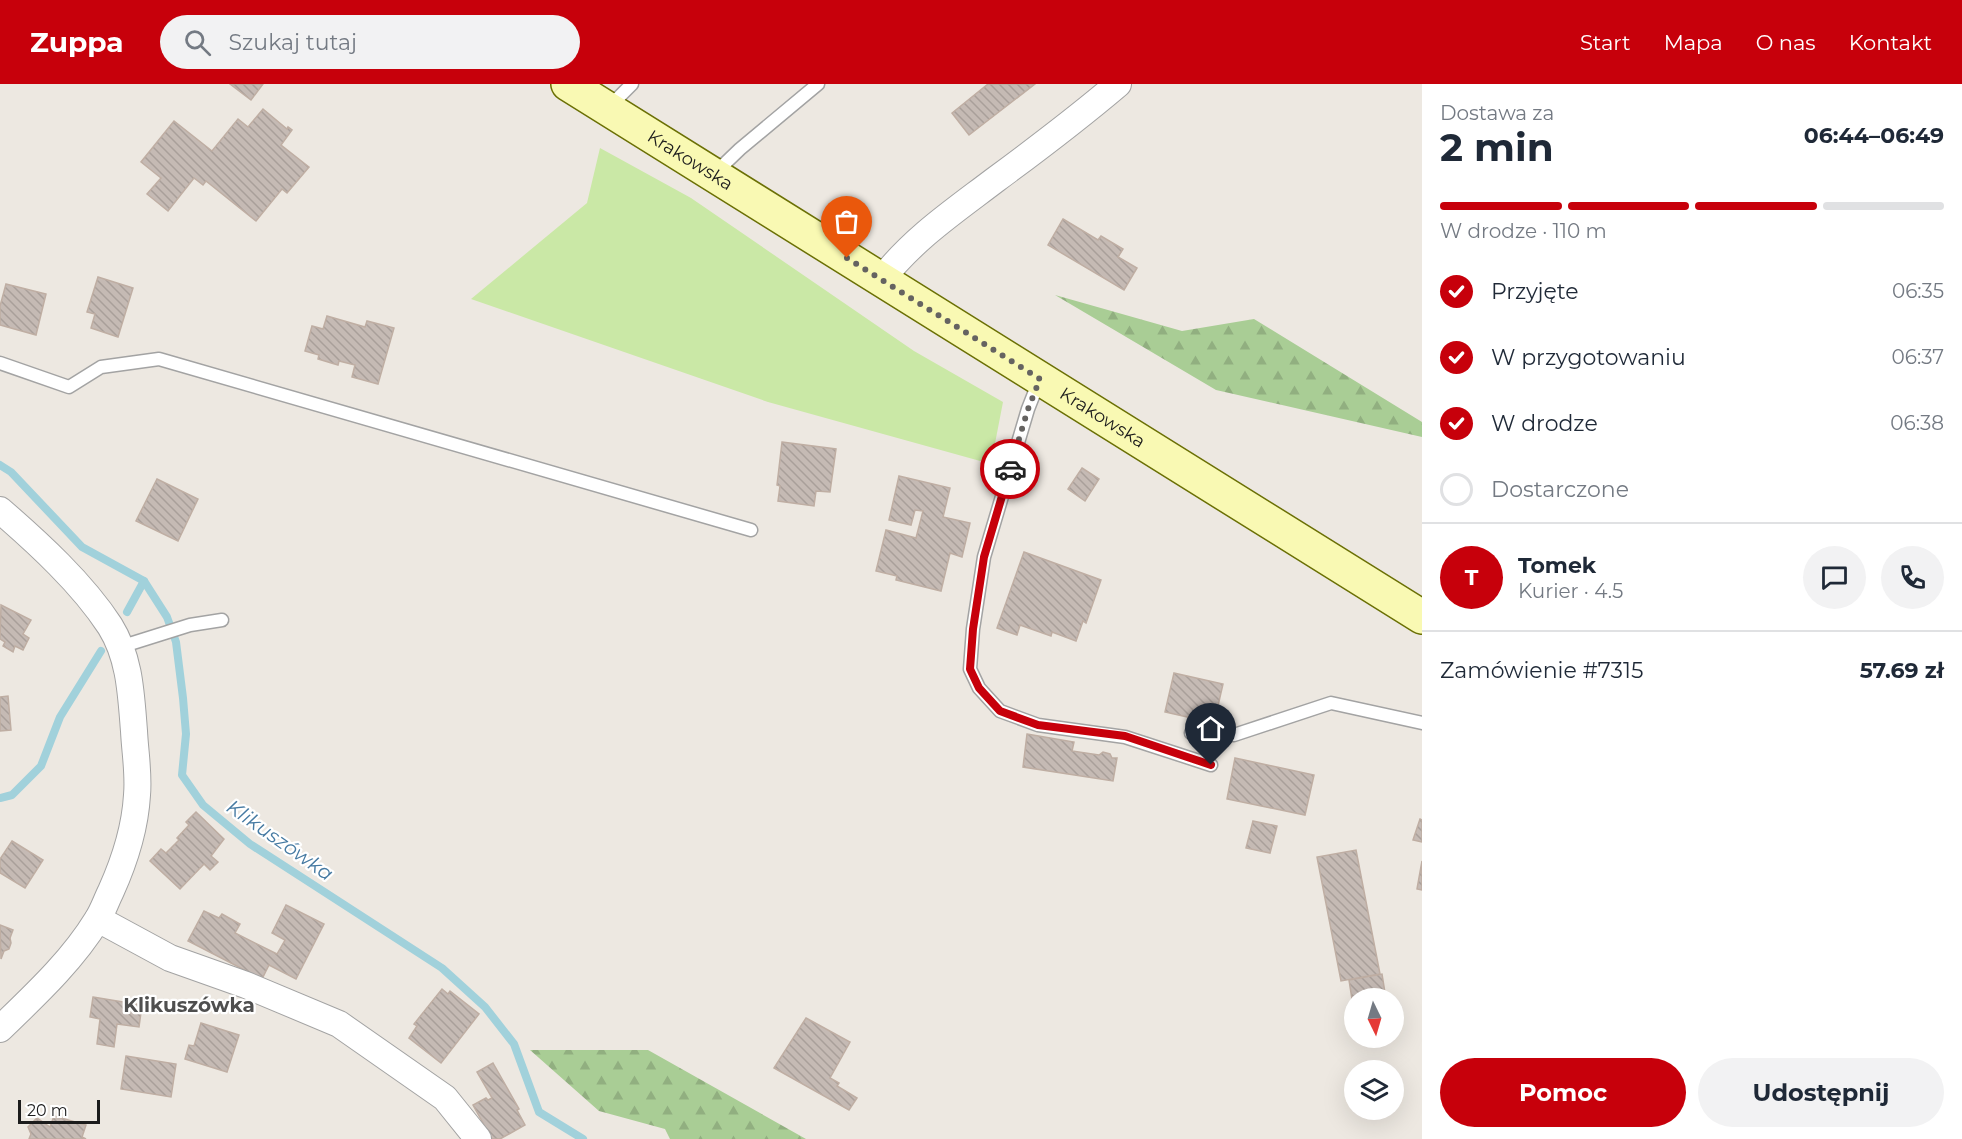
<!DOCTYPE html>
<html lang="pl">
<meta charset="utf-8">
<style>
:root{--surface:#fff;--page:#f2f2f3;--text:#1f2937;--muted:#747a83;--line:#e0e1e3;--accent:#c7000b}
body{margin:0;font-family:Montserrat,sans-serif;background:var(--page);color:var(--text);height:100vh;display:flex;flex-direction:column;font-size:22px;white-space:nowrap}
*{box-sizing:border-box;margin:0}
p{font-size:20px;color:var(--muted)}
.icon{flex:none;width:33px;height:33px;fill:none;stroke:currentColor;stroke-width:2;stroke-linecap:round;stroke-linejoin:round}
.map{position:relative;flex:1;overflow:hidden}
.details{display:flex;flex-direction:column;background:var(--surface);width:540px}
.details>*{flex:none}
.needle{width:39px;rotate:175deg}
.controls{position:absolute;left:1344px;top:904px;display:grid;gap:12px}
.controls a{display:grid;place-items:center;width:60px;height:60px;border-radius:50%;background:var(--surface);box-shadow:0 6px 24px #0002;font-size:30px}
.scale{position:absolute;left:18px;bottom:15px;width:82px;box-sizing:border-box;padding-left:6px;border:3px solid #1c1c1c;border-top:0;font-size:16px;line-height:21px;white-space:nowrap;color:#1c1c1c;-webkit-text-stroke:4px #fff;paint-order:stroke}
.pin{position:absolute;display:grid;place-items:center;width:51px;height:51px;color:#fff;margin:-62px -26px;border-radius:50% 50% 50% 0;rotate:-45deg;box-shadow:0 0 6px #0007}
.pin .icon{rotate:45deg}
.courier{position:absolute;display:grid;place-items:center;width:60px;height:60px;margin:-30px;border:4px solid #c7000b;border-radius:50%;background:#fff;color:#222;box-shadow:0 2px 8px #0007}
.summary em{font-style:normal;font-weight:700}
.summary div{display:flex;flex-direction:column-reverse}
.summary{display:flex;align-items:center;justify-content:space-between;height:102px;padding:0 18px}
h1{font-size:39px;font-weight:700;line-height:45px}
.bar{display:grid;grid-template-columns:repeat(4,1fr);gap:9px 6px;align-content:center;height:72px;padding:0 18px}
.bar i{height:8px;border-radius:4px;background:var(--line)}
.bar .selected{background:var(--accent)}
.bar p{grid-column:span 4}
.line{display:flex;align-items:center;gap:15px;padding:0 18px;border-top:2px solid var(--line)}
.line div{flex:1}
.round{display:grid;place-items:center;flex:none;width:63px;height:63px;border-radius:32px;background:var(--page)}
ol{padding:0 18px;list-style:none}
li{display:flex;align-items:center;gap:18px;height:66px}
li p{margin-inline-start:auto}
li .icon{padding:6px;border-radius:50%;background:var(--accent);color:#fff;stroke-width:4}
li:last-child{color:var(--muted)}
li i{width:33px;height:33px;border:3px solid var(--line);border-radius:50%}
.button{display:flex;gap:12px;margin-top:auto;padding:12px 18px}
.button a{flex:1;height:69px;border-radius:36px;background:var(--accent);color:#fff;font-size:24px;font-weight:700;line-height:69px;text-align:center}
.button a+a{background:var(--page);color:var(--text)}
header{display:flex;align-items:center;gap:36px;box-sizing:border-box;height:84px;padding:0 30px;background:var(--accent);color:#fff}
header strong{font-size:28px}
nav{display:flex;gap:33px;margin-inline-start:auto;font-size:21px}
.search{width:420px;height:54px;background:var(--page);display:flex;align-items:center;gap:15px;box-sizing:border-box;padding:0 21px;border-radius:33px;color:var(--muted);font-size:22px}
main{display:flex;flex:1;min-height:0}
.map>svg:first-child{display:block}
.grass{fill:#cae8a6}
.forest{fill:url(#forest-firs)}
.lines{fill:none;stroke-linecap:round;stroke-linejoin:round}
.stream{stroke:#a1d1db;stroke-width:8}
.building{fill:url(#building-back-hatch);stroke:#bfaea3;stroke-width:1.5}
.service-casing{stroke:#a3a3a3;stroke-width:15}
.minor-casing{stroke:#a3a3a3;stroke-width:28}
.secondary-casing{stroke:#6b7005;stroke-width:36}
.service{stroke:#fff;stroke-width:12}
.minor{stroke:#fff;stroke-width:26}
.secondary{stroke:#f9f9b3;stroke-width:33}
.done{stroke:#656361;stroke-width:6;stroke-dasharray:0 10.8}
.route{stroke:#c7000b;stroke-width:8}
.labels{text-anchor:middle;stroke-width:4.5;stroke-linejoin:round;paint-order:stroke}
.street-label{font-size:18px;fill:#1c1c1c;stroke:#fff}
.water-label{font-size:20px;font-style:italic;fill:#467aa2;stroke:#fff}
.neighbourhood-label{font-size:20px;font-weight:bold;fill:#4f4f4f;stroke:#fff}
</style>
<header>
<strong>Zuppa</strong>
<div class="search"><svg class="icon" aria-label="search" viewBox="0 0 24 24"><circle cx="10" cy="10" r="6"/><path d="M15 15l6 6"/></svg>Szukaj tutaj</div>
<nav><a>Start</a><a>Mapa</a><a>O nas</a><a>Kontakt</a></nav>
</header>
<main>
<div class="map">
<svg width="1422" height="1055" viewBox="0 0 1422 1055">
<defs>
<pattern id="forest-firs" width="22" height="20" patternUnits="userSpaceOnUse" patternTransform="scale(1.5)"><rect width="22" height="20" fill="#a9cd95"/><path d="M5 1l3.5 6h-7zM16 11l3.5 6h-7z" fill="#91af80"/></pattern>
<pattern id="building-back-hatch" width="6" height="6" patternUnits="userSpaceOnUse" patternTransform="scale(1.5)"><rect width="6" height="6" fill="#c5bab4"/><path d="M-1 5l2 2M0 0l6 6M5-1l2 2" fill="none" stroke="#a99f9a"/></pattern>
</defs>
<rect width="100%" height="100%" fill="#ede8e1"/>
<!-- grass -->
<path class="grass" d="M600 64 691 114 914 267 1003 318 991 380 768 318 471 215 587 119Z"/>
<!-- forest -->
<g class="forest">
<path d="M1055 211 1182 247 1254 235 1422 338V353L1216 306Z"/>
<path d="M530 966H648L806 1055H670L665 1045 599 1027Z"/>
</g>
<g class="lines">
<!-- stream -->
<g class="stream">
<path d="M0 381 11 388 82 463 144 497 167 533 176 558 183 614 186 650 182 691 203 721 250 760 442 884 485 923 514 960 539 1028 583 1055"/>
<path d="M127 528 144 497"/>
<path d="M0 714 12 711 41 682 60 633 101 567"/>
</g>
</g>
<!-- building -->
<g class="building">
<path d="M230 0H263L251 16Z"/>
<path d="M988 0H1035L969 51 952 29Z"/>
<path d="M263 25 287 45 288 43 292 46 281 61 309 83 287 109 282 105 256 137 206 97 203 101 194 94 168 127 147 110 161 94 141 78 174 37 212 67 238 35 248 43Z"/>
<path d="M1063 135 1098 156 1101 152 1123 165 1118 173 1137 184 1124 206 1048 161Z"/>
<path d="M98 193 133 204 118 253 91 244 95 230 87 228Z"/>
<path d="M6 200 46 210 36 251 0 241V222Z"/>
<path d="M327 232 365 243 367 237 394 244 378 300 352 293 355 281 339 277 338 281 318 275 319 271 305 267 312 242 323 245Z"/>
<path d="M782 358 836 365 830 408 816 407 814 422 778 417 780 402 777 401Z"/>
<path d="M1082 384 1099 395 1085 417 1068 405Z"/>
<path d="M899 392 950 404 943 433 970 439 962 473 950 469 941 507 896 496 897 492 876 487 886 446 916 454 923 427 915 426 911 441 889 436Z"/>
<path d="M157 395 198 415 178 457 136 437Z"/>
<path d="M1024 468 1101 496 1086 539 1083 537 1076 557 1052 548 1051 552 1020 541 1017 551 997 544Z"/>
<path d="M1 521 31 536 23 550 29 554 23 566 15 562 13 568 3 562 5 558 0 555Z"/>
<path d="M1174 589 1223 600 1214 639 1165 628Z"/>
<path d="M8 612 11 646 0 647V613Z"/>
<path d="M1027 650 1074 658 1072 667 1099 671 1103 668 1110 670 1112 674H1117L1113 697 1023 683Z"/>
<path d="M1235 674 1314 691 1305 731 1227 715Z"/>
<path d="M196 728 224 755 211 772 218 778 210 786 204 780 180 805 150 777 161 765 166 769 179 756 177 754 189 741 186 738Z"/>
<path d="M1420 735 1422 736V758L1413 756Z"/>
<path d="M1253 737 1277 742 1270 769 1246 764Z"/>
<path d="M12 757 43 776 25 804 0 789V775Z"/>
<path d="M1356 766 1380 890 1341 897 1317 773Z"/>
<path d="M1422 777V806L1417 805Z"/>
<path d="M286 821 324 840 296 895 269 881 262 895 188 857 204 827 219 834 222 830 240 840 235 849 277 870 285 856 272 849Z"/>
<path d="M0 841 13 846 10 854 11 859 9 865 4 867 1 875Z"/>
<path d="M1382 890 1386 915H1354V928L1349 896Z"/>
<path d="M442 905 448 910 450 907 479 930 441 979 409 954 417 942 414 940Z"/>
<path d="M93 913 142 921 139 943 117 940 114 963 97 960 100 935 90 933Z"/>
<path d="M806 934 850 958 830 994 839 999 837 1002 857 1014 849 1026 774 984Z"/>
<path d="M201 939 239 951 227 988 185 975 189 961 194 962Z"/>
<path d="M126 972 176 980 171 1013 121 1005Z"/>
<path d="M493 979 519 1025 517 1026 525 1041 500 1055H492L473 1021 486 1014 488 1016 492 1014 477 988Z"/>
<path d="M54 1032 86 1041 82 1053 86 1055H29L31 1050 28 1043 37 1034 50 1043Z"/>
</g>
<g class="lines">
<!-- service casing -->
<g class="service-casing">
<g id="service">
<path d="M610 22 632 0"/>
<path d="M715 89 740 65 818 0"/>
<path d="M0 279 69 303 101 283 159 275 751 446"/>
<path d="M1039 297 1028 325 984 473 973 545 970 585 979 604 1000 627 1038 641 1125 653 1211 681"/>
<path d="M120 563 190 541 222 536"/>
<path d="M1191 649 1234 651 1331 619 1422 639"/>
</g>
</g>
<!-- minor casing -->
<g class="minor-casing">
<g id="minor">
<path d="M881 196C914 154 953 128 995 96 1037 65 1078 34 1118 0"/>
<path d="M0 426C38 459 82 499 110 542 130 574 131 610 134 647 135 668 139 690 137 711 135 746 125 776 111 807 106 817 103 827 97 836 72 877 34 912 0 945"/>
<path d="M98 835 170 874 246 901 339 940 445 1014 478 1055"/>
</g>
</g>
<!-- secondary casing -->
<g class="secondary-casing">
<g id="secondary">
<path id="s1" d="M568 0 1422 533"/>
</g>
</g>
<!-- service -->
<use href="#service" class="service"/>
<!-- minor -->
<use href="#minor" class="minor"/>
<!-- secondary -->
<use href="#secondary" class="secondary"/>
</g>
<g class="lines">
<!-- done -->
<path class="done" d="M847 174 1040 295 1028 325 1010 385"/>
<!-- route -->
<path class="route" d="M1010 385 984 473 973 545 970 585 979 604 1000 627 1038 641 1125 652 1211 681"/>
</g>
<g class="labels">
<!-- street labels -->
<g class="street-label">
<text dy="6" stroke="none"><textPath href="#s1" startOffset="144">Krakowska</textPath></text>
<text dy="6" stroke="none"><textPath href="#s1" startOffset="630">Krakowska</textPath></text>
</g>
<!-- water labels -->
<g class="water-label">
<text transform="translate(280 756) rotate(35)" y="7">Klikuszówka</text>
</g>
<!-- neighbourhood labels -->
<g class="neighbourhood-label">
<text x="189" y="928">Klikuszówka</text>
</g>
</g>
</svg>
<div class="controls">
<a><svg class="needle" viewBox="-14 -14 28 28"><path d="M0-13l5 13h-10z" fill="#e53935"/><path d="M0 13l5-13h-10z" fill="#747a83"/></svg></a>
<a><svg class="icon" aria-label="layers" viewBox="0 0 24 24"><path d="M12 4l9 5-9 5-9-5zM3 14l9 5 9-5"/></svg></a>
</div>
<div class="scale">20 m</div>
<div class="pin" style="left:847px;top:174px;background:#ea580c"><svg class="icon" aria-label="bag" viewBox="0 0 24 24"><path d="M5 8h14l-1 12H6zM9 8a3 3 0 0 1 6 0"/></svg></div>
<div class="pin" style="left:1211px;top:681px;background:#1f2937"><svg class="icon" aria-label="home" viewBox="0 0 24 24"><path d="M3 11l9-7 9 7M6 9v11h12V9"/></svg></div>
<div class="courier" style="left:1010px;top:385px"><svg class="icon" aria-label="car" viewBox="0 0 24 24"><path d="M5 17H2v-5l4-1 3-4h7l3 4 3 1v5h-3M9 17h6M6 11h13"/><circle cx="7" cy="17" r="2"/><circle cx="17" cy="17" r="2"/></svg></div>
</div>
<section class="details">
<div class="summary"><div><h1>2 min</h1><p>Dostawa za</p></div><em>06:44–06:49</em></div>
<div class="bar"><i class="selected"></i><i class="selected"></i><i class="selected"></i><i></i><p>W drodze · 110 m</p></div>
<ol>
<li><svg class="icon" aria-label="check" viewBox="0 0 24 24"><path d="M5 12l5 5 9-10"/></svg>Przyjęte<p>06:35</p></li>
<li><svg class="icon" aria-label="check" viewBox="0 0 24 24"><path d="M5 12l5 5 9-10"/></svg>W przygotowaniu<p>06:37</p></li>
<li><svg class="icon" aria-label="check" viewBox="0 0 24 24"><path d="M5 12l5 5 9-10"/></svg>W drodze<p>06:38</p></li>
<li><i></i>Dostarczone</li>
</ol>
<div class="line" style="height:108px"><b class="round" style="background:var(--accent);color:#fff">T</b><div><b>Tomek</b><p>Kurier · 4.5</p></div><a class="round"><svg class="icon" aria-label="chat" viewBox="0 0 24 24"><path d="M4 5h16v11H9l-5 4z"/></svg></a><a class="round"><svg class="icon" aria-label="phone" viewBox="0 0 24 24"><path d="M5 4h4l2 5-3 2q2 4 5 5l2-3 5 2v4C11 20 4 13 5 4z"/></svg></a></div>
<div class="line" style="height:78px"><div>Zamówienie #7315</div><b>57.69 zł</b></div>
<div class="button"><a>Pomoc</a><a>Udostępnij</a></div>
</section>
</main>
